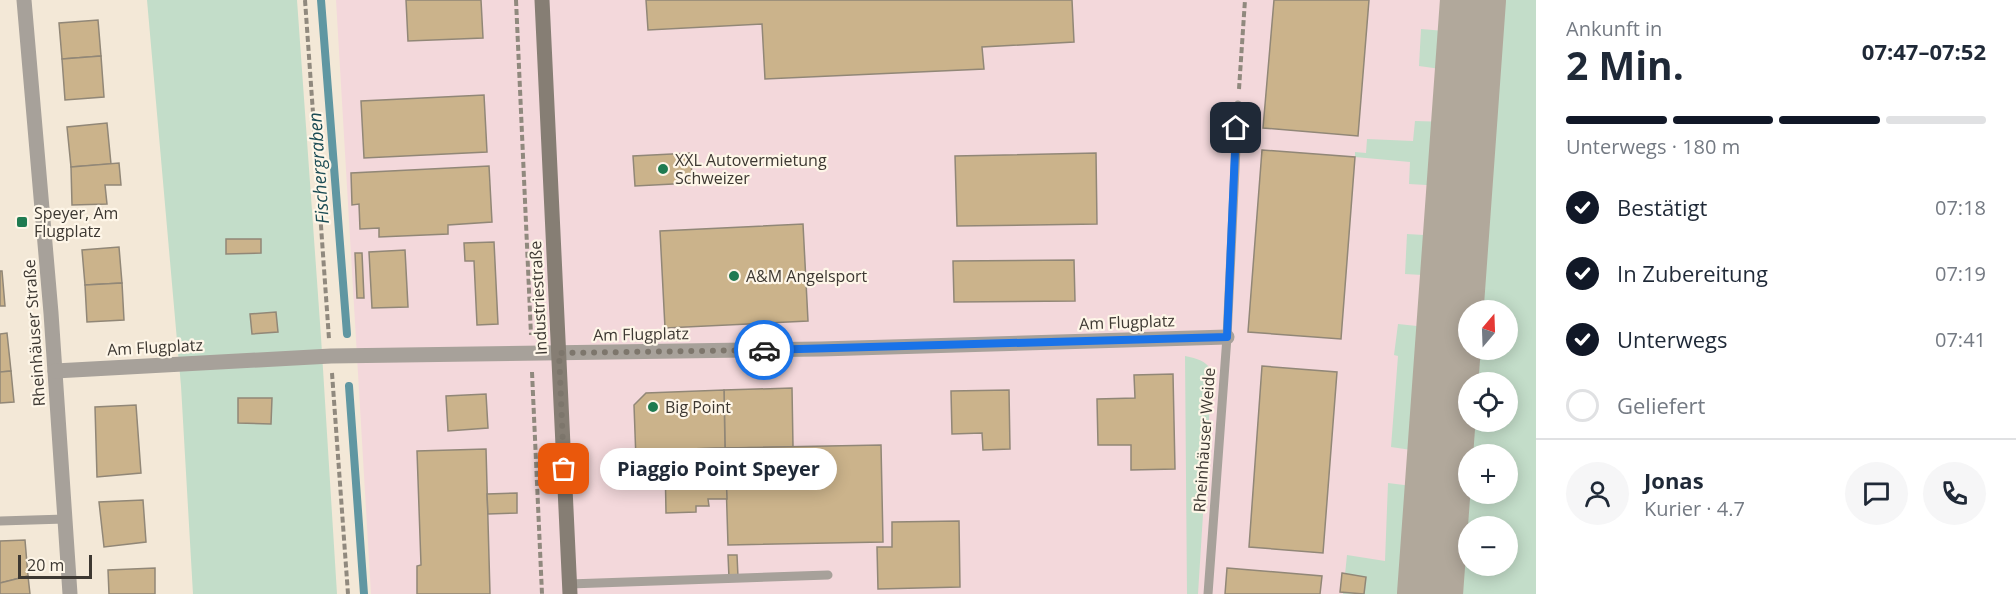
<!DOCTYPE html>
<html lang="de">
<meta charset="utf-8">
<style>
:root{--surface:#fff;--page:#f6f6f7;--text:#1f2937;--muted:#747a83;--line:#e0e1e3;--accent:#111827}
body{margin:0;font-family:"Open Sans",sans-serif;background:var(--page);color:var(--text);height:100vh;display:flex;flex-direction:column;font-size:22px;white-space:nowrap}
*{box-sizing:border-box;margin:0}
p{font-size:20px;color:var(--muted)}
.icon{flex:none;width:33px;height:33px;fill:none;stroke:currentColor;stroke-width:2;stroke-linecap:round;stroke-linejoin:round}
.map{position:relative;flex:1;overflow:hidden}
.sheet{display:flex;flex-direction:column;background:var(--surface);width:480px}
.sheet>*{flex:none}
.needle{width:39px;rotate:19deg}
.buttons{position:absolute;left:1458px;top:300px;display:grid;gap:12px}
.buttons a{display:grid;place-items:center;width:60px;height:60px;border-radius:50%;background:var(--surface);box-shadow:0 3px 15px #0003;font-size:30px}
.scale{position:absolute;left:18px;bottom:15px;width:74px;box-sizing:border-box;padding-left:6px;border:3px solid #3d3832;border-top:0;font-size:16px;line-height:21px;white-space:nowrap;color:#3d3832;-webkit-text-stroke:4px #fef6e8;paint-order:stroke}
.pin{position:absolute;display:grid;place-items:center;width:51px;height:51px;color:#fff;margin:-26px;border-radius:12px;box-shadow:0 3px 9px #0006}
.courier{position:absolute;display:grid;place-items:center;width:60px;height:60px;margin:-30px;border:4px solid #1a73e8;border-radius:50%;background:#fff;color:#222;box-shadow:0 2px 8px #0007}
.bubble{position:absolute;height:42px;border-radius:21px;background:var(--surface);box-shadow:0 3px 15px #0003;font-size:20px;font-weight:700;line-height:42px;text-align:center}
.head em{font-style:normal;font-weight:700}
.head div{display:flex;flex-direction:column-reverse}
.head{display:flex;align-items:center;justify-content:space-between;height:102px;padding:0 30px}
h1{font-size:39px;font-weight:700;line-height:45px}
.bar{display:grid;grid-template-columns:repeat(4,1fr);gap:9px 6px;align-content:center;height:72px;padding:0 30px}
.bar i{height:8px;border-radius:4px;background:var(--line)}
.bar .active{background:var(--accent)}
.bar p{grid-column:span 4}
.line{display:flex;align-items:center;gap:15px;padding:0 30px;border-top:2px solid var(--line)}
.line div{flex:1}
.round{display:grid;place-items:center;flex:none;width:63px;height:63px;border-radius:32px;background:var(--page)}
ol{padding:0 30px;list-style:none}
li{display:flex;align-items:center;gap:18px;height:66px}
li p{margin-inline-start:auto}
li .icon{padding:6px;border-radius:50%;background:var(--accent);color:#fff;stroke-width:4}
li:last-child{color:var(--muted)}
li i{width:33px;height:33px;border:3px solid var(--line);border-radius:50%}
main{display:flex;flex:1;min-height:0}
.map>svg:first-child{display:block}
.industrial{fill:#f3d8db;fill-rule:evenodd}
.green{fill:#c3ddc9;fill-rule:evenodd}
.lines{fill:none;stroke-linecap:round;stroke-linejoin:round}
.stream{stroke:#6097a2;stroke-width:8}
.taxiway{stroke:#b1a89b;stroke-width:66}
.building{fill:#cbb38b;stroke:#918777;stroke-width:1.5}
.path{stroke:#90897e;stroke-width:4;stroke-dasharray:6 3;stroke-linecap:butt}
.lane{stroke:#a7a19a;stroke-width:9}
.street{stroke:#a7a19a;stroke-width:15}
.secondary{stroke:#867e74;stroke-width:15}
.done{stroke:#7d766c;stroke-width:6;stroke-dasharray:0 10.8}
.route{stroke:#1a73e8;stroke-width:8}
.poi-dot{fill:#1f7b51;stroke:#fef6e8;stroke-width:2}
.labels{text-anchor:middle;stroke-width:4.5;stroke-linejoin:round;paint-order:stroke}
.poi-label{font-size:16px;fill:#3d3832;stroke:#fef6e8;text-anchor:start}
.street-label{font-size:16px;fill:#3d3832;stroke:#fef6e8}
.water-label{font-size:18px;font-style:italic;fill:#1b4c55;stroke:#fef6e8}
</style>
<main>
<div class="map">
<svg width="1536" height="594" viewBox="0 0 1536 594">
<rect width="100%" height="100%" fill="#f3e8d7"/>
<!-- industrial -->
<path class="industrial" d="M336 0H1536V594H371ZM1468 310H1508V350H1468ZM1468 382H1508V422H1468ZM1468 454H1508V494H1468ZM1468 526H1508V566H1468Z"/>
<!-- green -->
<g class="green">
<path d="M147 0H297L321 337 337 594H193L181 386Z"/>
<path d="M1487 0H1536V594H1445ZM1468 310H1508V350H1468ZM1468 382H1508V422H1468ZM1508 454V494H1468V454ZM1508 526V566H1468V526Z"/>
<path d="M1421 29 1457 32 1455 71 1419 66Z"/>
<path d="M1415 121 1450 122 1446 182 1444 186 1409 184 1410 162 1355 157V152L1366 153 1367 139 1413 141Z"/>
<path d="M1407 234 1440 236 1442 238 1439 276 1405 274Z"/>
<path d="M1398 324 1436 328 1428 439 1418 451 1391 447 1398 356 1394 355Z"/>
<path d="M1185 356C1198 359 1205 360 1212 371L1198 594H1187Z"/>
<path d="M1388 483 1412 486 1422 505 1416 594H1343L1347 555 1385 561Z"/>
</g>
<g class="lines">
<!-- stream -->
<g class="stream">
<path d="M321 0 347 334"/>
<path d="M349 386 364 594"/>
</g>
<!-- taxiway -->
<path class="taxiway" d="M1430 594 1473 0"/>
</g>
<!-- building -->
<g class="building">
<path d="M406 0H481L483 38 408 41Z"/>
<path d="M646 0H1072L1074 42 982 47 984 69 765 79 762 24 648 30Z"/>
<path d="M1274 0H1369L1358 136 1263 128Z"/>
<path d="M98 20 101 56 62 59 59 23Z"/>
<path d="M101 56 104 97 65 100 62 59Z"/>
<path d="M484 95 487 152 364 158 361 101Z"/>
<path d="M107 123 111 164 71 167 67 127Z"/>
<path d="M1262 150 1355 157 1341 339 1248 332Z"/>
<path d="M691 153 692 183 635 186 633 156Z"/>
<path d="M1096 153 1097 224 957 226 955 156Z"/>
<path d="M119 163 121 185H105L107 204 72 205 71 167Z"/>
<path d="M489 166 492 222 448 225V234L379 237V228L360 229 359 204 352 205 351 173Z"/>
<path d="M803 224 808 321 665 328 660 231Z"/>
<path d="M226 239H261V253L226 254Z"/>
<path d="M494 242 498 324 477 325 474 261H465L464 243Z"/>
<path d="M119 247 122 283 85 285 82 250Z"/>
<path d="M405 250 408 307 372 308 369 252Z"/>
<path d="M355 253H362L364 298H357Z"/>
<path d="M1074 260 1075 301 954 302 953 261Z"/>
<path d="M0 271H2L5 306H0Z"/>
<path d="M122 283 124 320 87 322 85 285Z"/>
<path d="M276 312 278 332 252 334 250 314Z"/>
<path d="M7 333 11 371 0 372V334Z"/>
<path d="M1262 366 1337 372 1323 553 1249 547Z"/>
<path d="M11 371 14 402 0 403V372Z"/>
<path d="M1173 374 1175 469 1131 470V445H1098L1097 399 1135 398 1134 375Z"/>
<path d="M792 388 793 447 725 448 724 390Z"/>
<path d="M724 390 725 448 687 449V459L636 460 634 405 646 393Z"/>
<path d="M1009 390 1010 449 983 450 982 433 952 434 951 391Z"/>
<path d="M486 394 488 428 448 431 446 396Z"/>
<path d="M238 398H272L271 424 238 423Z"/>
<path d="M136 405 141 473 97 477 95 407Z"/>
<path d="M881 445 883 542 728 545 725 448Z"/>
<path d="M725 448 727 499H708L709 506H696V512L666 513 665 459H687V449Z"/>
<path d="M486 449 490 594H417V566L421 565 417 451Z"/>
<path d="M517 493V513L488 514 487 494Z"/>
<path d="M143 500 146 542 104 547 99 502Z"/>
<path d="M959 521 960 587 878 589 877 547H892V522Z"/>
<path d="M25 540 28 576 0 583V541Z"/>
<path d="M728 555H737L738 577 729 578Z"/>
<path d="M155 568V594H109L108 570Z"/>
<path d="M1227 568 1322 576 1320 594H1225Z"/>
<path d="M1342 573 1366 577 1364 594 1340 592Z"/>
<path d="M28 576 30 594H0V583Z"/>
</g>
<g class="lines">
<!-- path -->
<g class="path">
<path d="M305 0 329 339"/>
<path d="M516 0 531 335"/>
<path d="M1239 89 1245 0"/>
<path d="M532 372 542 594"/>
<path d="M332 373 348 594"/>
</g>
<!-- lane -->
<g class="lane">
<path d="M0 521 65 519"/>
<path d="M569 584 828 575"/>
<path d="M1208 594 1227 337 1238 105"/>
</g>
<!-- street -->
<g class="street">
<path d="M24 0 51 313 70 594"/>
<path d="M55 371 331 356 821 349 1227 337"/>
</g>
<!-- secondary -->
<path class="secondary" d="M542 0 570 594"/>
</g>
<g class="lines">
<!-- done -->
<path class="done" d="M564 469 559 353 764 350"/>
<!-- route -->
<path class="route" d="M764 350 1227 337 1236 128"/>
</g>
<!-- markers -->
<g class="poi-dot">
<circle cx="663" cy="169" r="6"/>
<rect x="16" y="216" width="12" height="12" rx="3"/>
<circle cx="734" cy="276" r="6"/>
<circle cx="653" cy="407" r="6"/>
</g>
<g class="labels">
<!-- poi labels -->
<g class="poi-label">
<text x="675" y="166">XXL Autovermietung<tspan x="675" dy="18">Schweizer</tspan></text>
<text x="34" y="219">Speyer, Am<tspan x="34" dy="18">Flugplatz</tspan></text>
<text x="746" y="282">A&amp;M Angelsport</text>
<text x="665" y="413">Big Point</text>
</g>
<!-- street labels -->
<g class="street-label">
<text transform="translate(538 298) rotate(-93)" y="6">Industriestraße</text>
<text transform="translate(1127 322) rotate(-2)" y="6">Am Flugplatz</text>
<text transform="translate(34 333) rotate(-94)" y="6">Rheinhäuser Straße</text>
<text transform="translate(641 334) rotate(-1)" y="6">Am Flugplatz</text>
<text transform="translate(155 347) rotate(-3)" y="6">Am Flugplatz</text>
<text transform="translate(1204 440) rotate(-86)" y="6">Rheinhäuser Weide</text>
</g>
<!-- water labels -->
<g class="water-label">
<text transform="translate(319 168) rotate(-94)" y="6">Fischergraben</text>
</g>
</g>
</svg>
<div class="buttons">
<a><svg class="needle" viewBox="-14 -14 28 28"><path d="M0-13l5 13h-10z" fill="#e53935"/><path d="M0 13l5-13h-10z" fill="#747a83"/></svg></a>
<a><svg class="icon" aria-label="locate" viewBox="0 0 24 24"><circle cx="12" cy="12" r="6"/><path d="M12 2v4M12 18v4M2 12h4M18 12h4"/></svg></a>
<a>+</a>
<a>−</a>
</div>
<div class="scale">20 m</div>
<div class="pin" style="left:564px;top:469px;background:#ea580c"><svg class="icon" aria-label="bag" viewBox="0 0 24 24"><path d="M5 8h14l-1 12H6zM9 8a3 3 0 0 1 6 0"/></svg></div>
<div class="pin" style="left:1236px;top:128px;background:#1f2937"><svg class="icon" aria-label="home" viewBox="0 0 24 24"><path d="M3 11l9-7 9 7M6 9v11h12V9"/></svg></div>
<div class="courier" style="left:764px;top:350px"><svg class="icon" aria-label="car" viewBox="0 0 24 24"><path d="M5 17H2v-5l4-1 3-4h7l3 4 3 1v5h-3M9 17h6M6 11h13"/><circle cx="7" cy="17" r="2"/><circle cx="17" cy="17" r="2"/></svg></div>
<div class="bubble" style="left:600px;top:448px;width:237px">Piaggio Point Speyer</div>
</div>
<section class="sheet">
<div class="head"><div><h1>2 Min.</h1><p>Ankunft in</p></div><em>07:47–07:52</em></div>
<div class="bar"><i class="active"></i><i class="active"></i><i class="active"></i><i></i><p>Unterwegs · 180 m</p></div>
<ol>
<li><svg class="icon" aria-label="check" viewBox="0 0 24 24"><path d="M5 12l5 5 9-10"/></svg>Bestätigt<p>07:18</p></li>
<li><svg class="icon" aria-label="check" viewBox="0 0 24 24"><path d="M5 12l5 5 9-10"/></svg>In Zubereitung<p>07:19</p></li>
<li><svg class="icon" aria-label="check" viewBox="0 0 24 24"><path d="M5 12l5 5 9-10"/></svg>Unterwegs<p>07:41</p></li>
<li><i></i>Geliefert</li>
</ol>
<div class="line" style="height:108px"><a class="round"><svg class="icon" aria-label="person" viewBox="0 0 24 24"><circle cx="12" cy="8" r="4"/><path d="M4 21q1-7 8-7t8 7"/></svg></a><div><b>Jonas</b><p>Kurier · 4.7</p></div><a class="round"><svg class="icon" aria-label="chat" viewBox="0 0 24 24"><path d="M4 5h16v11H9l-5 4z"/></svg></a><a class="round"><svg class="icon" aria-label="phone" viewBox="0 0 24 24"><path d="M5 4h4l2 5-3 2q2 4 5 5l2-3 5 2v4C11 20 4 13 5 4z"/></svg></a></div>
</section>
</main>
